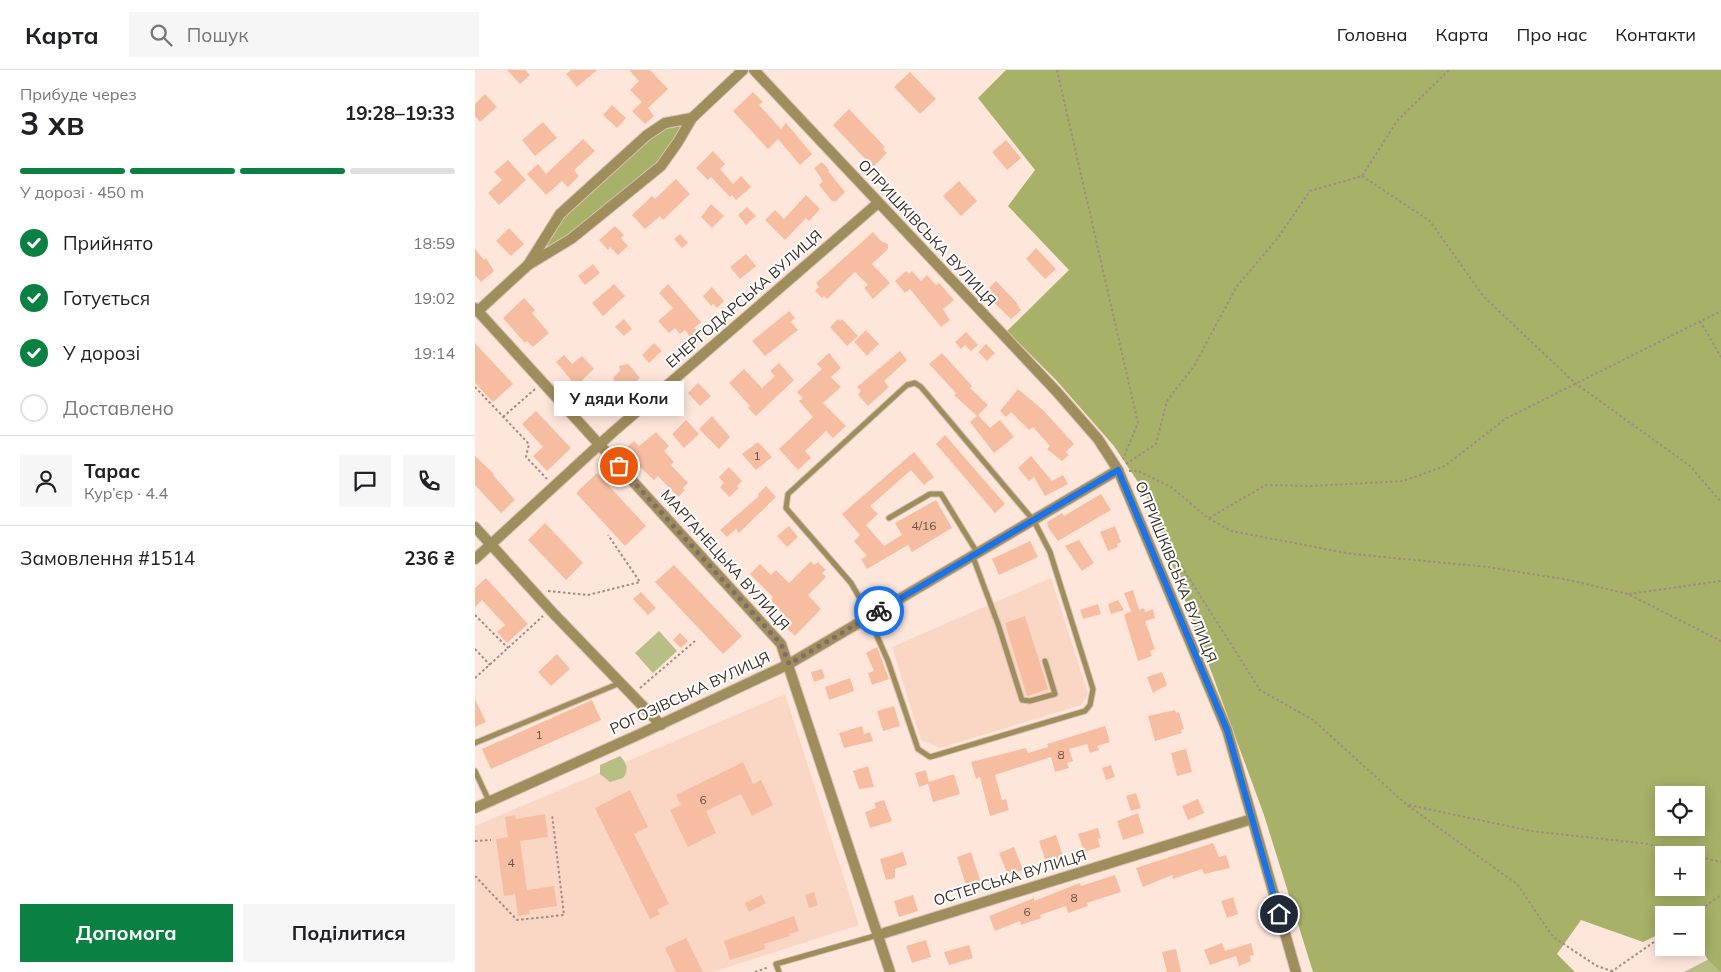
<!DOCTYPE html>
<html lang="uk">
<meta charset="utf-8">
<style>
:root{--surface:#fff;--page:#f6f6f6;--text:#202124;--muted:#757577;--line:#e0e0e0;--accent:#0b8043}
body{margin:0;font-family:Mulish,sans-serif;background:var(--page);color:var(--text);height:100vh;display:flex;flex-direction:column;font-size:19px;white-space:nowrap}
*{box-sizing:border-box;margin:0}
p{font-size:16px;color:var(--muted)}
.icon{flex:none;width:28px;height:28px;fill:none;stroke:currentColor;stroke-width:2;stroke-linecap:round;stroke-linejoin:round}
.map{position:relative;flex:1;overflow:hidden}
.details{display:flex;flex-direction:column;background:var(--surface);width:475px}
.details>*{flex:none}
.tools{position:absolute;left:1180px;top:716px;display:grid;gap:10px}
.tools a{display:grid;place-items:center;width:50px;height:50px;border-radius:0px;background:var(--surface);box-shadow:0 2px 12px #0003;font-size:25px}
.pin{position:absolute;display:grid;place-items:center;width:42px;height:42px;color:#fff;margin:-21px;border:2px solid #fff;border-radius:50%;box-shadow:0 1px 5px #0007}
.courier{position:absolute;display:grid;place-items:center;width:50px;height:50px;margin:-25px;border:4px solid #1a73e8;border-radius:50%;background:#fff;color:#222;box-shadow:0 1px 6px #0007}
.bubble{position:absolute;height:35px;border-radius:0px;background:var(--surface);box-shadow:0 2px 12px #0003;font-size:16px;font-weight:700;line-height:35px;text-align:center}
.head em{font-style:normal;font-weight:700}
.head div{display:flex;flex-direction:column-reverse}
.head{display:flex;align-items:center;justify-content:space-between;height:85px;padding:0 20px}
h1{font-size:32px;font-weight:700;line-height:38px}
.bar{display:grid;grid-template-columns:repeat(4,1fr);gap:8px 5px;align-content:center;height:60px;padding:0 20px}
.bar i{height:6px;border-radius:4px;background:var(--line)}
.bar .selected{background:var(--accent)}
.bar p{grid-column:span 4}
.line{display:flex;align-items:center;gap:12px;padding:0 20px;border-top:1px solid var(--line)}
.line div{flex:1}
.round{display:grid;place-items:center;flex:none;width:52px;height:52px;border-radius:0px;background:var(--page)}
ol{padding:0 20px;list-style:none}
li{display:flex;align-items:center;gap:15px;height:55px}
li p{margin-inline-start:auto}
li .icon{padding:5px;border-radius:50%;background:var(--accent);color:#fff;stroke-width:4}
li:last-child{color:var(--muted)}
li i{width:28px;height:28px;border:2px solid var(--line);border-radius:50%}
.cta{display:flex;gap:10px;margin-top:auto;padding:10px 20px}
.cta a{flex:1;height:58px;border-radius:0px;background:var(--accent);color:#fff;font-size:20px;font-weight:700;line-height:58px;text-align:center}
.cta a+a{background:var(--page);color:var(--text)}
header{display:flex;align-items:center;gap:30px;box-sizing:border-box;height:70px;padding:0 25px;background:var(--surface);border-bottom:1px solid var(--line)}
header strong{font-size:24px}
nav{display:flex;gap:28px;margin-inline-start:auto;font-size:18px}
.search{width:350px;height:45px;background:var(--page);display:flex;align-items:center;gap:12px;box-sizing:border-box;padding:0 18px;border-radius:0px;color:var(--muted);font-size:19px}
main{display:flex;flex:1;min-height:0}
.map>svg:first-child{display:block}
.built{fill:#fad6c4}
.green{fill:#b7bf85}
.forest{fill:#a7b168;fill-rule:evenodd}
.building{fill:#f6bda0}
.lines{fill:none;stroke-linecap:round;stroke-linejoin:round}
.lane-casing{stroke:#d7c1b7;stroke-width:7}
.street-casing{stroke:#d7c1b7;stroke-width:12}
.path{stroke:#9e8c84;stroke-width:2;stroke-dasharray:2.5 2.5;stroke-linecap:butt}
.lane{stroke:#a08d5c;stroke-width:5}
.street{stroke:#a08d5c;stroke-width:10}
.done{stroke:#7e6e67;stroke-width:5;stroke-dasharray:0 9}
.route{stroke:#1a73e8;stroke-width:6}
.labels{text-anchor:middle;stroke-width:4;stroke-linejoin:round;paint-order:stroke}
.number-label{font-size:12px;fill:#685246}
.street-label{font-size:15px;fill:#392e28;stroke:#fff}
</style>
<header>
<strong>Карта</strong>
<div class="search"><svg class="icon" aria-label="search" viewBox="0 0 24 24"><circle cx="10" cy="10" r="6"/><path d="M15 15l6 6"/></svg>Пошук</div>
<nav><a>Головна</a><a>Карта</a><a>Про нас</a><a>Контакти</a></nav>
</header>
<main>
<section class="details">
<div class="head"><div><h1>3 хв</h1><p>Прибуде через</p></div><em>19:28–19:33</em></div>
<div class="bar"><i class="selected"></i><i class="selected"></i><i class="selected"></i><i></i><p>У дорозі · 450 m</p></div>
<ol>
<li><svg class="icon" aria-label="check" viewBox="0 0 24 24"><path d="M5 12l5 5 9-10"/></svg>Прийнято<p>18:59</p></li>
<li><svg class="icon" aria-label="check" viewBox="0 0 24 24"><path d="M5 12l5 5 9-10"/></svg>Готується<p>19:02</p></li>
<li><svg class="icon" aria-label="check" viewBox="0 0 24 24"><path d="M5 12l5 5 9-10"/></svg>У дорозі<p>19:14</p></li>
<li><i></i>Доставлено</li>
</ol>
<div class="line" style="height:90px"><a class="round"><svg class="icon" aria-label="person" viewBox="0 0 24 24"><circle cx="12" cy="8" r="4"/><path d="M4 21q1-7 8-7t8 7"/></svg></a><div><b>Тарас</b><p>Кур’єр · 4.4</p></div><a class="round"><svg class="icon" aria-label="chat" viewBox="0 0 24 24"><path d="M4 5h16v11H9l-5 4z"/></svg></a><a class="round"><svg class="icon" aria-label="phone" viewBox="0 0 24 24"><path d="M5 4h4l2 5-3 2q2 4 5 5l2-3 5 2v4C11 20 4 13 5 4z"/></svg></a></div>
<div class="line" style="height:65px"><div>Замовлення #1514</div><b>236 ₴</b></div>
<div class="cta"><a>Допомога</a><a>Поділитися</a></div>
</section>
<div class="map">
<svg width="1246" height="902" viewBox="0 0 1246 902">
<rect width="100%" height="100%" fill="#fee6db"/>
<!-- built -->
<g class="built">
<path d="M576 508 613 624 606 635 465 678 446 670 417 577Z"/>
<path d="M310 624 384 855 238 902H0V756Z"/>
</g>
<!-- green -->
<g class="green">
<path d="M184 561 202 581 178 603 160 583Z"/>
<path d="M145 686C152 693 154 700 148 708L135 712 125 704V695Z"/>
<path d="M1246 883V902H1209Z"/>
</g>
<!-- forest -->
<g class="forest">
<path d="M531 0H1246V902L1233 890 1221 870V845H1189V862L1168 872 1106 850 1082 884 1100 902H838L789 745 671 424 639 376 581 310 532 261 594 200 533 136 560 100 503 28ZM1189 725H1221V758H1189ZM1189 785H1221V818H1189Z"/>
<path d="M207 56 201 71 185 92 95 166 76 177 71 175 89 146 175 68 191 59Z"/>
</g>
<!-- building -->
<g class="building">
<path d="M32 0H50L55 5 45 14Z"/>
<path d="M96 0H122L102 17 91 4Z"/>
<path d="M154 0H175L193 19 173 38 179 46 170 54 157 41 167 32 155 20 164 11Z"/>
<path d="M435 2 461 29 445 44 419 17Z"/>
<path d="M278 22 288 32 284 35 306 59 311 53 337 84 325 95 303 69 293 79 258 41Z"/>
<path d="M10 24 22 37 5 52 0 46V34Z"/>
<path d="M137 35 151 48 142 58 128 45Z"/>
<path d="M374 39 410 77 408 79 412 83 398 97 358 55Z"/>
<path d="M68 52 82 68 60 86 47 70Z"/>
<path d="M108 69 120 81 99 100 104 106 93 117 87 111 71 125 52 104 63 94 71 104Z"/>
<path d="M531 70 546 88 532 100 517 82Z"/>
<path d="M238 81 250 94 245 99 258 114 266 106 276 117 261 130 257 125 255 127 236 107 233 110 221 98Z"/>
<path d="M33 90 51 110 24 135 13 123 27 110 19 102Z"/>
<path d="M347 92 354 100 348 105 353 101 370 122 361 131H357L344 115 348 111 339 98Z"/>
<path d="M201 109 215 124 188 150 185 146 170 159 157 145 177 126 180 129Z"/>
<path d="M484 111 502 131 486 146 468 126Z"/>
<path d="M331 125 345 139 334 151 331 148 310 170 290 150 300 140 309 149Z"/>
<path d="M236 134 249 146 237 158 226 147Z"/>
<path d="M272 137 281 146 271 155 263 145Z"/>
<path d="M140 156 149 165 146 168 153 176 143 185 135 177 133 180 124 170Z"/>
<path d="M34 158 49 174 36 186 21 171Z"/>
<path d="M398 162 406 171 413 174V179L397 194 415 213 398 229 389 218 393 215 380 202 352 229 349 226 347 228 340 221 344 217 341 213Z"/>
<path d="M205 164 213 173 207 178 199 169Z"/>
<path d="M561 178 581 199 570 209 551 189Z"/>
<path d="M0 179 9 190 11 188 19 201 6 212 0 205Z"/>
<path d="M271 184 281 196 265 209 255 197Z"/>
<path d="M118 194 125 203 110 215 103 206Z"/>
<path d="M431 201 434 204 437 201 446 211 452 205 461 215 464 213 479 230 468 239 475 250 466 257 435 219 430 223 420 211Z"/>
<path d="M521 211 543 234 542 235 546 240 536 249 509 223Z"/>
<path d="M139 214 150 226 128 246 117 233Z"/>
<path d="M193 214 226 252 219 258 223 262 216 268 210 260 205 264 200 258 194 263 183 251 198 238 184 223Z"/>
<path d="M237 217 249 231 242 238 238 234 236 236 228 226Z"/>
<path d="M49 228 60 240 57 243 74 263 58 277 52 271 50 273 28 248Z"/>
<path d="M314 241 320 248 316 252 323 260 290 286 277 271Z"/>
<path d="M149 249 157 259 149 266 140 257Z"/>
<path d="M363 249 365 251 367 249 383 266 372 276 355 257Z"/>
<path d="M391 260 404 274 392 286 379 272Z"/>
<path d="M491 262 503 275 496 281 490 275 486 279 480 272Z"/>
<path d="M0 273 38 314 18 332 0 313Z"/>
<path d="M179 273 187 281 174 293 167 285Z"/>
<path d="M511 274 520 283 512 291 503 282Z"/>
<path d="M425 281 432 290 409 311 414 317 393 336 383 325 386 321 382 317Z"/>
<path d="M354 283 366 298 356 307 366 317 348 333 371 356 358 368 351 361 330 381 336 388 323 400 304 379 338 347 324 331 328 328 322 322 347 299 342 294Z"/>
<path d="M467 283 497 316 495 318 513 335 503 345 515 358 525 350 539 367 519 383 495 352 502 346 479 325 481 323 454 294Z"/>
<path d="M89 285 97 294 107 286 119 299 101 316 81 292Z"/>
<path d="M304 293 319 310 281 346 273 338 275 336 254 313 269 299 287 318 300 306 295 301Z"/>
<path d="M153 294 165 308 150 322 147 318 125 340 117 332 139 310 138 308 145 301 144 296Z"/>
<path d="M223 313 236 326 225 336 213 323Z"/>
<path d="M543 319 568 340 599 374 591 382 594 385 587 391 572 379 575 376 558 357 554 360 536 342 531 347 525 341Z"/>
<path d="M61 341 96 378 72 401 58 386 68 377 47 354Z"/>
<path d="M237 346 255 367 244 379 224 359Z"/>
<path d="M211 350 224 364 209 378 197 364Z"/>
<path d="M181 362 194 376 189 381 199 392 196 395 213 413 208 418 210 420 203 427 183 406 179 410 148 381 159 371 164 376Z"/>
<path d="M470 365 530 434 520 443 461 374Z"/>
<path d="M283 372 297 387 281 400 267 384Z"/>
<path d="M439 382 459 407 449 415 436 400 395 436 403 444 391 455 409 476 427 465 420 453 461 430 477 458 437 482 433 475 392 499 386 489 392 486 379 471 385 465 367 444Z"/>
<path d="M0 386 19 404 18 405 40 430 26 443 0 415Z"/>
<path d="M556 386 577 411 588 405 593 414 570 426 559 407 554 411 543 398Z"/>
<path d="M254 397 267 411 262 416 264 418 254 427 245 417 249 413 244 407Z"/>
<path d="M122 403 171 456 150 476 101 423Z"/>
<path d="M291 416 301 427 264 463 261 459 252 467 245 460 284 426 283 424Z"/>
<path d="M626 424 636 440 583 471 574 459 572 452 587 443 589 446Z"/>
<path d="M70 453 108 493 91 510 53 470Z"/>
<path d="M314 456 323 467 312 477 302 466Z"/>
<path d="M640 456 646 472 642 474 643 477 633 481 625 462Z"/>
<path d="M604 470 619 493 607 501 590 476Z"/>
<path d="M555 471 563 487 524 505 517 489Z"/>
<path d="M336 491 339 495 343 492 351 500 347 503 351 507 333 525 346 539 320 566 306 552 311 547 296 530 298 527 275 504 285 494 296 505 301 500 314 513Z"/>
<path d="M199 495 267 566 248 584 180 512Z"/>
<path d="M11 508 53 554 32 573 22 562 30 555 7 530 0 537V518Z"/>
<path d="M658 520 664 540 669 538 670 542 678 539 680 548 670 551 680 579 675 581 677 586 663 591 649 545 656 541 649 523Z"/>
<path d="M166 522 181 538 173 545 158 529Z"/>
<path d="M643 530 649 540 636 544 633 534Z"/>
<path d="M623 534 626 544 608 549 605 540Z"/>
<path d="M550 546 573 619 552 626 530 553Z"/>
<path d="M205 563 213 571 206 578 198 570Z"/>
<path d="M402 577 414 609 397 615 393 603 399 601 391 583Z"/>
<path d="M82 584 95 599 76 616 63 602Z"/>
<path d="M347 599 350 608 339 612 336 602Z"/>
<path d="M687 602 692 615 678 623 672 607Z"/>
<path d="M375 608 379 621 354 630 350 617Z"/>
<path d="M0 629 11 652 0 657Z"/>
<path d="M117 630 126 650 16 699 7 679Z"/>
<path d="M419 636 425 656 408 661 402 641Z"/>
<path d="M700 640 701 643 704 642 709 659 706 660 707 663 680 671 673 646Z"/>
<path d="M387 656 389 664 395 662 398 671 369 678 364 663Z"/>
<path d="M630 656 635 672 622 676 624 680 615 683 612 674 594 679 598 691 592 693 594 698 580 702 576 687 520 705 527 730 531 729 534 740 515 746 505 707 501 709 496 692 551 678 553 683 573 677 572 674Z"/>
<path d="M711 679 717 702 702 706 696 683Z"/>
<path d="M268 692 278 714 286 710 298 735 277 746 266 724 231 741 241 763 213 777 195 740 206 735 201 725Z"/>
<path d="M636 695 640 707 631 710 627 698Z"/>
<path d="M393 696 399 717 384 719 378 701Z"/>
<path d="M451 700 454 712 479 704 485 724 458 732 453 714 444 717 440 703Z"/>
<path d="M155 720 173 757 159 764 194 834 182 840 185 844 175 849 120 738Z"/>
<path d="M661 723 666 738 656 741 651 726Z"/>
<path d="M723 729 729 743 713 750 707 736Z"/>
<path d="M409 730 417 751 395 758 390 742 401 738 399 733Z"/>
<path d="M663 743 669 763 648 770 642 751Z"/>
<path d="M70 744 73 767 45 771 52 820 79 816 82 836 54 840 55 844 43 846 40 824 29 826 21 769 33 767 30 747 40 745 41 749Z"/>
<path d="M623 758 626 768 623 769 625 777 609 782 603 764Z"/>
<path d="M581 765 589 789 572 795 564 771Z"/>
<path d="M738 773 744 787 751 785 755 798 729 804 727 799 698 809 697 805 668 817 661 798Z"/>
<path d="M539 777 548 800 533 805 524 783Z"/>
<path d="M428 782 432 795 420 799V808L411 810 405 789Z"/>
<path d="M496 782 507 816 493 821 482 787Z"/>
<path d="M640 805 646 822 612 833 613 836 593 843 591 836 565 845 566 848 546 855 545 851 520 861 514 846 559 828V831L605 813 606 816Z"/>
<path d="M339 822 343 835 334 838 330 825Z"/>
<path d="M286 825 291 833 274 842 270 833Z"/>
<path d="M438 825 443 841 424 847 419 831Z"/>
<path d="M758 827 763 844 752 848 746 831Z"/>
<path d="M319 846 324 861 314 864 315 866 289 874 290 879 255 890 249 871Z"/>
<path d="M211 868 228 902H201L190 878Z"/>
<path d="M451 870 456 887 437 893 431 876Z"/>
<path d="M747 873 750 881 776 873 779 885 775 886 776 891 764 896 761 886 735 895 729 880Z"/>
<path d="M494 875 498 888 474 895 469 882Z"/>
<path d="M701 879 706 902H692L687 882Z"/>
</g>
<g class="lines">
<!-- lane casing -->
<g class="lane-casing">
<g id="lane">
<path d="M440 313 446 317 559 451 575 482 618 619 615 635 610 641 455 687 443 679 413 591 387 532 376 513 311 438 313 424 432 315Z"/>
<path d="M414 448 455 424H466L503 484"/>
<path d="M498 487 523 554 547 630 555 631 580 624 570 591"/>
<path d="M0 673 145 613"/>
<path d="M0 701 14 731"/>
<path d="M304 902 301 894 403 865"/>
</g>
</g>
<!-- street casing -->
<g class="street-casing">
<g id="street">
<path d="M279 0 582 322 623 369 643 400 752 660 821 902"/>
<path d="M53 195 85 144 172 65 190 53 217 48"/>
<path d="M0 238 306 574 415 902"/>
<path d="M3 241 53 195 96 169 186 96 203 72 217 48 268 0"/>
<path d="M0 457 79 544 186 655"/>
<path d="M0 489 137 363 403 133"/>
<path d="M0 738 165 664 314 594 643 400"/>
<path d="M403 865 777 749"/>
</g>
</g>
<!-- path -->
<g class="path">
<path d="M582 0 663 353 648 389"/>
<path d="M887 106 955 151 1008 226 1100 313 1215 396 1246 432"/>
<path d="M1225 251 1246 287"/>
<path d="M0 317 54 374 51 387 72 409"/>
<path d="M28 347 60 319"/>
<path d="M651 394 681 374 692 331 719 296 762 216 802 169 835 121 887 106 922 51 974 0"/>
<path d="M654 401H663L696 417 733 448 756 461 877 484 1013 497 1094 510 1153 524 1246 571"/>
<path d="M734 448 791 415 837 416 928 411 970 396 1030 349 1246 241"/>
<path d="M689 480 700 486 785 620 838 650 932 735 1042 814 1078 867 1122 896 1140 902"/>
<path d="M73 521 113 525 165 512 133 465"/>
<path d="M1154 524 1246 511"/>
<path d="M0 545 33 578"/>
<path d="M0 579 15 595"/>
<path d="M0 608 68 546"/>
<path d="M165 618 220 571"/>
<path d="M934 735 1056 761 1174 774 1217 785"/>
<path d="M0 771 16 770"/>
<path d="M1221 786 1246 792"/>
<path d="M0 806 42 850 89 845 77 744"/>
<path d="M1218 845 1246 825"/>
<path d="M280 902 294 897"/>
<path d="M1136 902 1189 865"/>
</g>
<!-- lane -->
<use href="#lane" class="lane"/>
<!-- street -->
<use href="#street" class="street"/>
</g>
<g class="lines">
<!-- done -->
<path class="done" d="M144 396 306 574 314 594 404 541"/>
<!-- route -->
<path class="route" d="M404 541 643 400 752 660 804 844"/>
</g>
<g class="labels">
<!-- number labels -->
<g class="number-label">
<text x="282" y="390">1</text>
<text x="449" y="460">4/16</text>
<text x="64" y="669">1</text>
<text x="586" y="689">8</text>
<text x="228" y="734">6</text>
<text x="36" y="797">4</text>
<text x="599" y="832">8</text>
<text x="552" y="846">6</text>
</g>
<!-- street labels -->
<g class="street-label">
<text transform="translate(452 163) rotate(47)" y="5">ОПРИШКІВСЬКА ВУЛИЦЯ</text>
<text transform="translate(269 229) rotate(-41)" y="5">ЕНЕРГОДАРСЬКА ВУЛИЦЯ</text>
<text transform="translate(250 490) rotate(48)" y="5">МАРГАНЕЦЬКА ВУЛИЦЯ</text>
<text transform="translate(701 502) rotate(68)" y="5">ОПРИШКІВСЬКА ВУЛИЦЯ</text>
<text transform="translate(215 623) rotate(-25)" y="5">РОГОЗІВСЬКА ВУЛИЦЯ</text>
<text transform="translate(535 808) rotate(-17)" y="5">ОСТЕРСЬКА ВУЛИЦЯ</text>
</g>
</g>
</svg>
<div class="tools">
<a><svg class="icon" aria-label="locate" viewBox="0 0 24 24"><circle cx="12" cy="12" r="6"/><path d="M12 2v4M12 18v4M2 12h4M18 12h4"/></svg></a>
<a>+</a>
<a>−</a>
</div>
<div class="pin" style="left:144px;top:396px;background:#ea580c"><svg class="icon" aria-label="bag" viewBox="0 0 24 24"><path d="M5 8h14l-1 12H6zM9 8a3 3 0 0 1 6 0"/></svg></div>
<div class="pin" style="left:804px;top:844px;background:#1f2937"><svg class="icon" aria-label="home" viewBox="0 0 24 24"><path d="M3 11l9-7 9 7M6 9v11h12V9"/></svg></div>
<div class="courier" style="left:404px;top:541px"><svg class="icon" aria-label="bike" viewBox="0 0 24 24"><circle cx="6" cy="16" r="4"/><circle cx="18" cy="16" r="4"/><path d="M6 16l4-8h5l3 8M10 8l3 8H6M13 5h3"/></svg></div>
<div class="bubble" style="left:79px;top:311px;width:130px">У дяди Коли</div>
</div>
</main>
